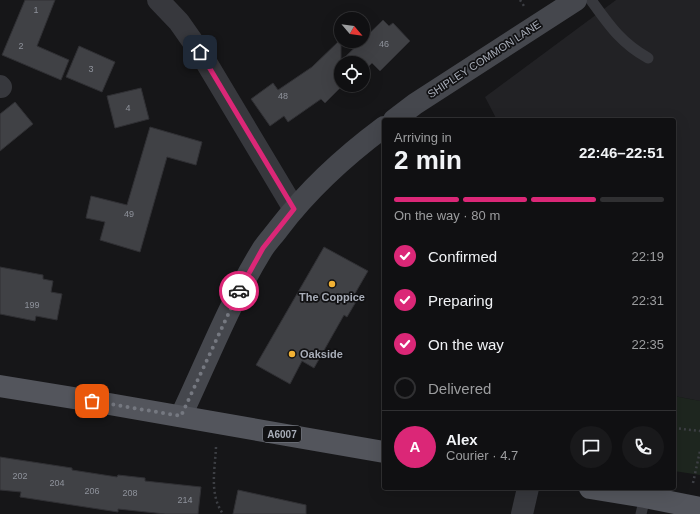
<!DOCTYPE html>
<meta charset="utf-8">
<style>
:root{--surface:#101012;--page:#19191b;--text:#f1f3f6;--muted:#9c9d9f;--line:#303032;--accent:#db2777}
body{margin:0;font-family:Arial,sans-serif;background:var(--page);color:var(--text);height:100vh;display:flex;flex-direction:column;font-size:15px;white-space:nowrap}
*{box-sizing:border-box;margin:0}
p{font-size:13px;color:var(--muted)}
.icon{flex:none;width:22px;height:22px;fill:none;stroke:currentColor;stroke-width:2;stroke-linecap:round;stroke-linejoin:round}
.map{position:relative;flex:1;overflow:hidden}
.panel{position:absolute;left:382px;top:118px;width:294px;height:372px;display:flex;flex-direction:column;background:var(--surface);border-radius:4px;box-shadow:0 4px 16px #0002,0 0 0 1px var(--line)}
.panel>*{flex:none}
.needle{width:26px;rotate:119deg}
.controls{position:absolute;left:334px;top:12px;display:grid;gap:8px}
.controls a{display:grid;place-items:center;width:36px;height:36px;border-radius:50%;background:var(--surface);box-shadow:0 4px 16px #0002,0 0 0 1px var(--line);font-size:20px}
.pin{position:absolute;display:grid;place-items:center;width:34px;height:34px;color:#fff;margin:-17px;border-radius:8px;box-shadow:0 2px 6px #0006}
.courier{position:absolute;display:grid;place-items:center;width:40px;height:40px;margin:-20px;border:3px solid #db2777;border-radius:50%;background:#fff;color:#222;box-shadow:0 1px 5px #0007}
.headline em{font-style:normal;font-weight:800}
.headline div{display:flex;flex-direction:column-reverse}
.headline{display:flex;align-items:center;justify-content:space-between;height:68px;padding:0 12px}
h1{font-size:26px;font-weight:800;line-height:30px}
.bar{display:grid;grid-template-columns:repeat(4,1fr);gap:6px 4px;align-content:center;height:48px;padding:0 12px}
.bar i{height:5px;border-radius:3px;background:var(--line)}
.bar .active{background:var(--accent)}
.bar p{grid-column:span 4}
.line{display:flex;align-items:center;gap:10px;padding:0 12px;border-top:1px solid var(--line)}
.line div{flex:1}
.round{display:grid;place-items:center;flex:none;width:42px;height:42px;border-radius:21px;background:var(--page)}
ol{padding:0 12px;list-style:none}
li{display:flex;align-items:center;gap:12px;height:44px}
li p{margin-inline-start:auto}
li .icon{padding:4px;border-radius:50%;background:var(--accent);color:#fff;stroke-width:4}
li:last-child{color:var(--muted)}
li i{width:22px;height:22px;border:2px solid var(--line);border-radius:50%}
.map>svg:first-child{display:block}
.built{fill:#222225}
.green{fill:#1e261f}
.building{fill:#404145;stroke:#303034}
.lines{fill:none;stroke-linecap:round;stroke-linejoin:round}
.path{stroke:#3d3f44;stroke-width:2.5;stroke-dasharray:2 3;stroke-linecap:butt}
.lane{stroke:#37383d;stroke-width:11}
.street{stroke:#37383d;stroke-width:22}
.secondary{stroke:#45474d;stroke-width:22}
.primary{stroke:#53555c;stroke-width:22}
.done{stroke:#757880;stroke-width:4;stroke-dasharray:0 7.2}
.route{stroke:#db2777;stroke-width:5}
.poi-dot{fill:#f2b134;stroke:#111113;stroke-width:1.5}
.labels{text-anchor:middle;stroke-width:3.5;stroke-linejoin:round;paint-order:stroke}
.number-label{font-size:9px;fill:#8e929b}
.shield{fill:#111113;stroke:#7b7e86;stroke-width:1}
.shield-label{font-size:10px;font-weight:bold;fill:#a8adb8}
.street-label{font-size:11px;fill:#a8adb8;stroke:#111113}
.poi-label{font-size:11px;font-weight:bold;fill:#a8adb8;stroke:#111113}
</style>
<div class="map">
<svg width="700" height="514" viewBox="0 0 700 514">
<rect width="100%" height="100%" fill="#161618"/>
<!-- built -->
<path class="built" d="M616 0H700V401L674 396V120H497L485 97Z"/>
<!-- green -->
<path class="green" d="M674 396 700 401V475L674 471Z"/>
<!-- building -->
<g class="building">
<path d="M25 0H55L37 46 69 60 61 80 2 55Z"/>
<path d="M383 20 389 26 393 23 410 41 380 71 372 63 363 72V63H341V87L325 103 321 99 288 122 284 116 270 126 251 99 273 83 278 90 312 67 341 39V61Z"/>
<path d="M79 46 115 62 102 92 66 77Z"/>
<path d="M141 88 149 119 115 128 107 96Z"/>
<path d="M15 102 33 124 0 151V114Z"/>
<path d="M150 127 202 142 196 165 167 157 140 252 100 240 105 222 86 218 91 196 127 205Z"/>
<path d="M324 247 368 271 353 297 357 300 347 317 344 315 314 368 302 361 290 384 256 365Z"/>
<path d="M0 267 43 275V279L53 281 51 292 62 294 57 320 36 316 35 321 0 314Z"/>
<path d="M0 457 72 468V470L117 477 118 475 145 478V481L201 487 198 514H165L118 509V512L20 497 21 492 0 490Z"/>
<path d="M238 490 306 505V514H233Z"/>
</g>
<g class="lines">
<!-- path -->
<g class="path">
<path d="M520 0 524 6"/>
<path d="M674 428 700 431"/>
<path d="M216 447C215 470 209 494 223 514"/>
<path d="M693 483 700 451"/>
</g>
<!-- lane -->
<g class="lane">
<path d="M591 0C609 25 621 43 648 58"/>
<path d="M641 514 645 497"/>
</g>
<!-- street -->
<g class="street">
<path d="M158 0 179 22 200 52 294 209"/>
<path d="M0 86 1 87"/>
<path d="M522 514 528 488"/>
</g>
<!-- secondary -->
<g class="secondary">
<path d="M394 120 415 104 576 0"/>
<path d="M181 416C207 361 230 302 262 250 267 242 274 235 279 228 308 190 345 156 384 127"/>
</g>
<!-- primary -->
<g class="primary">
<path d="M0 386 92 401 384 452"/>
<path d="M590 488 645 497 700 508"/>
</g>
</g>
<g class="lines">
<!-- done -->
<path class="done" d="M92 401 181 416 239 291"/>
<!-- route -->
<path class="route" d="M200 52 294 209 263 248 239 291"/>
</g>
<!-- markers -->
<g class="poi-dot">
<circle cx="332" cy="284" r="4"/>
<circle cx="292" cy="354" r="4"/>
</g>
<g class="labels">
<!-- number labels -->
<g class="number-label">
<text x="36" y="13">1</text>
<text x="384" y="47">46</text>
<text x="21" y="49">2</text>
<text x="91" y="72">3</text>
<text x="283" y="99">48</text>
<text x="128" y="111">4</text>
<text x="129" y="217">49</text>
<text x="32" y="308">199</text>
<text x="20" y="479">202</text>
<text x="57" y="486">204</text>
<text x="92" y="494">206</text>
<text x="130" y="496">208</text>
<text x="185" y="503">214</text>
</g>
<!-- shield labels -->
<rect class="shield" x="263" y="426" width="38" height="16" rx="3"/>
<g class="shield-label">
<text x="282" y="438">A6007</text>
</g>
<!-- street labels -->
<g class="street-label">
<text transform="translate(484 59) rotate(-33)" y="4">SHIPLEY COMMON LANE</text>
</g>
<!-- poi labels -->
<g class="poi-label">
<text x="332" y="301">The Coppice</text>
<text x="300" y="358" text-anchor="start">Oakside</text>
</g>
</g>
</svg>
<div class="controls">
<a><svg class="needle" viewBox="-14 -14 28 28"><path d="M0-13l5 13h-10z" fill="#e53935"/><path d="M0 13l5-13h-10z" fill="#9c9d9f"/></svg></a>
<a><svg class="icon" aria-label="locate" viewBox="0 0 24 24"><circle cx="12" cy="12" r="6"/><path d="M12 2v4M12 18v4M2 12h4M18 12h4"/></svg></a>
</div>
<div class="pin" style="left:92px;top:401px;background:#ea580c"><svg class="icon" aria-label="bag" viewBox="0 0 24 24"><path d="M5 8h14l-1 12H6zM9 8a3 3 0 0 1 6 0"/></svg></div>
<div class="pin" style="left:200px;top:52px;background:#1f2937"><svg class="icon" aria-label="home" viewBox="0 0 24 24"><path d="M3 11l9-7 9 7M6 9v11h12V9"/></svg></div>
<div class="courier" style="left:239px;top:291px"><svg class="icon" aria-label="car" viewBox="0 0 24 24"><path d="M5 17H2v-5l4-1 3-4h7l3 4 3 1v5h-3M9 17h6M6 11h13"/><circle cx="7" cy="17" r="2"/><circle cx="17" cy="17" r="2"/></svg></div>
<section class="panel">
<div class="headline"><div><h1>2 min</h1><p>Arriving in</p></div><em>22:46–22:51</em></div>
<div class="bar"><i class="active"></i><i class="active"></i><i class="active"></i><i></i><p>On the way · 80 m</p></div>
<ol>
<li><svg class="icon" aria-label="check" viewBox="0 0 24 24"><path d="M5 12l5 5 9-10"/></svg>Confirmed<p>22:19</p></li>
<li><svg class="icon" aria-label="check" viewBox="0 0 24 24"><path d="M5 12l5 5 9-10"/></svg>Preparing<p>22:31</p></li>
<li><svg class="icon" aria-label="check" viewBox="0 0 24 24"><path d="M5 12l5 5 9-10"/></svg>On the way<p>22:35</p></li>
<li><i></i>Delivered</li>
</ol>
<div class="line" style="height:72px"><b class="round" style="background:var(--accent);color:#fff">A</b><div><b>Alex</b><p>Courier · 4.7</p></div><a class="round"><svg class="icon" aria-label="chat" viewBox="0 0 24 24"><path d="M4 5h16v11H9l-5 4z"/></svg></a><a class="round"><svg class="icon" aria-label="phone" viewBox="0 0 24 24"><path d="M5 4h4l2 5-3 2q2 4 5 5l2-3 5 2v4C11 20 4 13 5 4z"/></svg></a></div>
</section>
</div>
